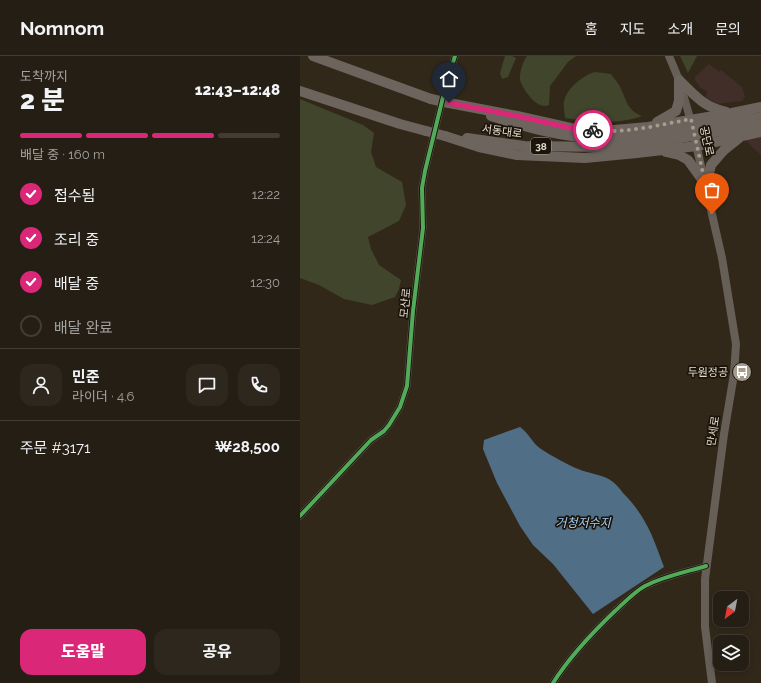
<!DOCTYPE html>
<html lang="ko">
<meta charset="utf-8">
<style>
:root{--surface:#251e14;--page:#2d271d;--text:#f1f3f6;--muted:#a3a2a0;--line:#423c34;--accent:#db2777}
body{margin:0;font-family:Raleway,"Noto Sans KR",sans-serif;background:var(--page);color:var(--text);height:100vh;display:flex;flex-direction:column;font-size:15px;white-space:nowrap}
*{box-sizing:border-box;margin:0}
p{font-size:13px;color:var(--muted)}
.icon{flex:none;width:22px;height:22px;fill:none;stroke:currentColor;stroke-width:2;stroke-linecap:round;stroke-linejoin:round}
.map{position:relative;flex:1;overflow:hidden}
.sheet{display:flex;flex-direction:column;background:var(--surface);width:300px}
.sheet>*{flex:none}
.needle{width:26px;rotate:212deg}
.tools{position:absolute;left:413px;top:535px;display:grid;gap:8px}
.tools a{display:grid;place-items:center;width:36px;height:36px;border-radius:8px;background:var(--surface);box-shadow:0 2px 6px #0003,0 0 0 1px var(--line);font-size:20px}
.pin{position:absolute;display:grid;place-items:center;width:34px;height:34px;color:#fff;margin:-41px -17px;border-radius:50% 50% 50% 0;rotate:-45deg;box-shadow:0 0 4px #0007}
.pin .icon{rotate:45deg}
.courier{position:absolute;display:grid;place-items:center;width:40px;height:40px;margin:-20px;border:3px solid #db2777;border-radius:50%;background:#fff;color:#222;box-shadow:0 1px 5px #0007}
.head em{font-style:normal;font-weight:800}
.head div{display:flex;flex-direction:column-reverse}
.head{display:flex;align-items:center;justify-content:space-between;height:68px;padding:0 20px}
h1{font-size:26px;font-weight:800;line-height:30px}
.bar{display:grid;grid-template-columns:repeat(4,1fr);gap:6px 4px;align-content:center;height:48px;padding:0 20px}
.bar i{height:5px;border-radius:3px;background:var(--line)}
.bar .on{background:var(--accent)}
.bar p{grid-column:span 4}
.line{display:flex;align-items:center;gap:10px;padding:0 20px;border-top:1px solid var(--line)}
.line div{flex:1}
.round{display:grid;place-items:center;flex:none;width:42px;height:42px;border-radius:12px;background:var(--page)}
ol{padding:0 20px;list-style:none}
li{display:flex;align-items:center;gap:12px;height:44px}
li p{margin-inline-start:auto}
li .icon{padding:4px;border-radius:50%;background:var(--accent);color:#fff;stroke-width:4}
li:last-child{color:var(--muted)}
li i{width:22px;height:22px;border:2px solid var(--line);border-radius:50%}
.action{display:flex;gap:8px;margin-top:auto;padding:8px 20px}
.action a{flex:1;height:46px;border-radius:12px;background:var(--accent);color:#fff;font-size:16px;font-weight:800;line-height:46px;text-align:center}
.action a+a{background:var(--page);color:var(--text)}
header{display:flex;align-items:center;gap:24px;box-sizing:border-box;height:56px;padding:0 20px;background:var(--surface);border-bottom:1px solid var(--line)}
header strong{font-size:19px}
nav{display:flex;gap:22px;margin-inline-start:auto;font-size:14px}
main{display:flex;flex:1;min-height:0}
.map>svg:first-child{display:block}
.industrial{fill:#412e29}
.green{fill:#41452b}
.water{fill:#516e87}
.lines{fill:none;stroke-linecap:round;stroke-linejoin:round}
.minor{stroke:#5c5853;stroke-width:7}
.major{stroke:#665f57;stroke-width:8}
.highway{stroke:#6c645d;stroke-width:10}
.highway-bridge{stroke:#6c645d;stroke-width:10}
.cycleway-casing{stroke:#1b140a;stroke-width:6}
.cycleway{stroke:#51ab58;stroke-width:4}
.done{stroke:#a69c8e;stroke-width:4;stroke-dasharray:0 7.2}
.route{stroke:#db2777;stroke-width:5}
.labels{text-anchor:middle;stroke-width:3.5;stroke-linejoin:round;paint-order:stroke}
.shield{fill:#1b140a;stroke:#a89f92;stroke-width:1}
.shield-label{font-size:10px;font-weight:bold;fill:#e5dbcd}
.street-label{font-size:11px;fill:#e5dbcd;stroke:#1b140a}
.poi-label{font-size:11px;fill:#e5dbcd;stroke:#1b140a;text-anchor:end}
.water-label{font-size:12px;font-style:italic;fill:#a7d2f9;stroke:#1b140a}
</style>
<header>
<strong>Nomnom</strong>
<nav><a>홈</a><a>지도</a><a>소개</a><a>문의</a></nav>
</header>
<main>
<section class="sheet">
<div class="head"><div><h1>2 분</h1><p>도착까지</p></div><em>12:43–12:48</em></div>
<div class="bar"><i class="on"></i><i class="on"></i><i class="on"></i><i></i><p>배달 중 · 160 m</p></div>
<ol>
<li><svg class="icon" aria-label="check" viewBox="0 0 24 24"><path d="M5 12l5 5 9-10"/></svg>접수됨<p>12:22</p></li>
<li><svg class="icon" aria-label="check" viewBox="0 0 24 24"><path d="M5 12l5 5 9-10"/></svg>조리 중<p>12:24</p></li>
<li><svg class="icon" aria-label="check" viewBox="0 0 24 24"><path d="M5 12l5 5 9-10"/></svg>배달 중<p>12:30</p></li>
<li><i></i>배달 완료</li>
</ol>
<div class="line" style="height:72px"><a class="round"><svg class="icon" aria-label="person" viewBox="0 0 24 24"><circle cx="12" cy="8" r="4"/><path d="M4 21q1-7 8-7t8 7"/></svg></a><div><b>민준</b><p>라이더 · 4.6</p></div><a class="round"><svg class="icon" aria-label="chat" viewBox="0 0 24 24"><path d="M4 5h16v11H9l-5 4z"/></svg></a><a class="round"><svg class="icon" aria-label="phone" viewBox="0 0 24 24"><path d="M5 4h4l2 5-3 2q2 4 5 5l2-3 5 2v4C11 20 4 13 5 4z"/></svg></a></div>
<div class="line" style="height:52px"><div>주문 #3171</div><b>₩28,500</b></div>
<div class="action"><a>도움말</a><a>공유</a></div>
</section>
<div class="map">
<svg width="461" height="627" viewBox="0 0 461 627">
<rect width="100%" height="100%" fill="#31281a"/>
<!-- industrial -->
<g class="industrial">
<path d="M409 8 419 16 421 14 442 31 445 41 442 45 417 48 406 41 407 35 401 32 395 24V21Z"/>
<path d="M461 80V99L446 85 448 82Z"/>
</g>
<!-- green -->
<g class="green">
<path d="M205 0H212L216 2 208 21 202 23 200 17Z"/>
<path d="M227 0H276L268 6 250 30 249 49C238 55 223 34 220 24 219 18 223 5 227 0Z"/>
<path d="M380 0H397L388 17Z"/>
<path d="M295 16 311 18C313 22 317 25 319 29 327 43 325 53 342 60 317 69 290 66 265 62 265 57 263 51 264 46 266 33 283 19 295 16Z"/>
<path d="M0 43 63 69 74 77 71 96 76 111 102 126 106 149 99 165 68 181 71 193 79 209 101 224 99 233 95 241 72 249 44 243 19 229 0 222Z"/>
</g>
<!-- water -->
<path class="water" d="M220 371C229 377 232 387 241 393 252 400 266 408 278 413 290 418 303 418 313 426 317 429 320 433 323 437 346 460 353 481 364 511L293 558 253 508 233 489 220 470 197 427 183 393 184 384Z"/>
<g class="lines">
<!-- minor -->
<g class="minor">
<path d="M0 460 71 384 84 375 89 369 100 351 107 330 113 255 123 172 122 132 125 115 144 37 155 0"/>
<path d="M253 627C270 600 292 577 315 555 324 547 334 536 345 530 364 520 386 516 406 510"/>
</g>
<!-- major -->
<g class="major">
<path d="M369 0 379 24 392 69"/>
<path d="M395 84 422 202 436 288 434 318 424 378 405 523V571L412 627"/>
</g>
<!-- highway -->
<g class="highway">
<path d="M13 0 131 43"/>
<path d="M379 24C394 39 404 51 426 56"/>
<path d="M0 35 100 68 126 75"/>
<path d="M149 47 217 60 275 73 303 75 348 71 432 57 461 51"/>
<path d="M191 60C226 71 263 82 300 82 312 83 324 81 337 81"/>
<path d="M357 66 376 55 379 45V24"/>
<path d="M145 80 179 91 217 99 285 102 337 97 397 90 461 76"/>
<path d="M167 82 224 90 309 91 337 88"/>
<path d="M366 96 379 99 388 104 406 129"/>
<path d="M406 129 411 109 424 94 439 82"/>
</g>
<!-- highway-bridge -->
<g class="highway-bridge">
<path d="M131 43 149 47"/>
<path d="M126 75 145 80"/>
<path d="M337 81 365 77 461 61"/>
<path d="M337 88 369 84 461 68"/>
</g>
<!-- cycleway casing -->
<g class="cycleway-casing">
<g id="cycleway">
<path d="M0 460 71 384 84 375 89 369 100 351 107 330 113 255 123 172 122 132 125 115 144 37 155 0"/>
<path d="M253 627C270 600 292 577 315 555 324 547 334 536 345 530 364 520 386 516 406 510"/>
</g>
</g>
<!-- cycleway -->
<use href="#cycleway" class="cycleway"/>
</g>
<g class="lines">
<!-- done -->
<path class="done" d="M293 74C325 78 359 69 391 63L412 158"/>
<!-- route -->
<path class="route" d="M149 47 217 60 275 73 293 74"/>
</g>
<!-- icons -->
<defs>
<g id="bus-disc" transform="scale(1)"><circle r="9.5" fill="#a69c8e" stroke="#1b140a"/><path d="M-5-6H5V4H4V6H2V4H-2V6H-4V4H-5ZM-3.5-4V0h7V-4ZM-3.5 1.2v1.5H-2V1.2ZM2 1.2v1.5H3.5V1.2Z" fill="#fff"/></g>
</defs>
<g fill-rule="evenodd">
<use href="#bus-disc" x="442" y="316"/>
</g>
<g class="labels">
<!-- shield labels -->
<rect class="shield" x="231" y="82" width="20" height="16" rx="3"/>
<g class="shield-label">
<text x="241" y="94">38</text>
</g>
<!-- street labels -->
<g class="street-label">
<text transform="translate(202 75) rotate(8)" y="4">서동대로</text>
<text transform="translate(407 85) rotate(78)" y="4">공단로</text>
<text transform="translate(105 247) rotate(-84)" y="4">모산로</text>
<text transform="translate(413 375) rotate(-81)" y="4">만세로</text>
</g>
<!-- poi labels -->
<g class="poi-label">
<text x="428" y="320">두원정공</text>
</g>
<!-- water labels -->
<g class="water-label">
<text x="283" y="471">거청저수지</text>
</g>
</g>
</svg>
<div class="tools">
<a><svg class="needle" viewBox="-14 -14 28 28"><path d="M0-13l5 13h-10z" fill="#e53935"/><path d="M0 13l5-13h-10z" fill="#a3a2a0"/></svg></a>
<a><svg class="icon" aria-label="layers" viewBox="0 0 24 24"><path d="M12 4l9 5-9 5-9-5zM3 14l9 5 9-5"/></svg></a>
</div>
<div class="pin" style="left:412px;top:158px;background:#ea580c"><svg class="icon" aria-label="bag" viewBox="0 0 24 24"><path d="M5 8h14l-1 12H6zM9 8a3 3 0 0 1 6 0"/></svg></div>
<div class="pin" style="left:149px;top:47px;background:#1f2937"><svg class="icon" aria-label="home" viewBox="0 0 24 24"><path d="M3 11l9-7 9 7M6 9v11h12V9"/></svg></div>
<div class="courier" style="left:293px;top:74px"><svg class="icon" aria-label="bike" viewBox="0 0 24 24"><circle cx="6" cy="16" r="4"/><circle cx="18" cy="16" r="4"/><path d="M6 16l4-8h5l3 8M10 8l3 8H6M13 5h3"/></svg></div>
</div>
</main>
